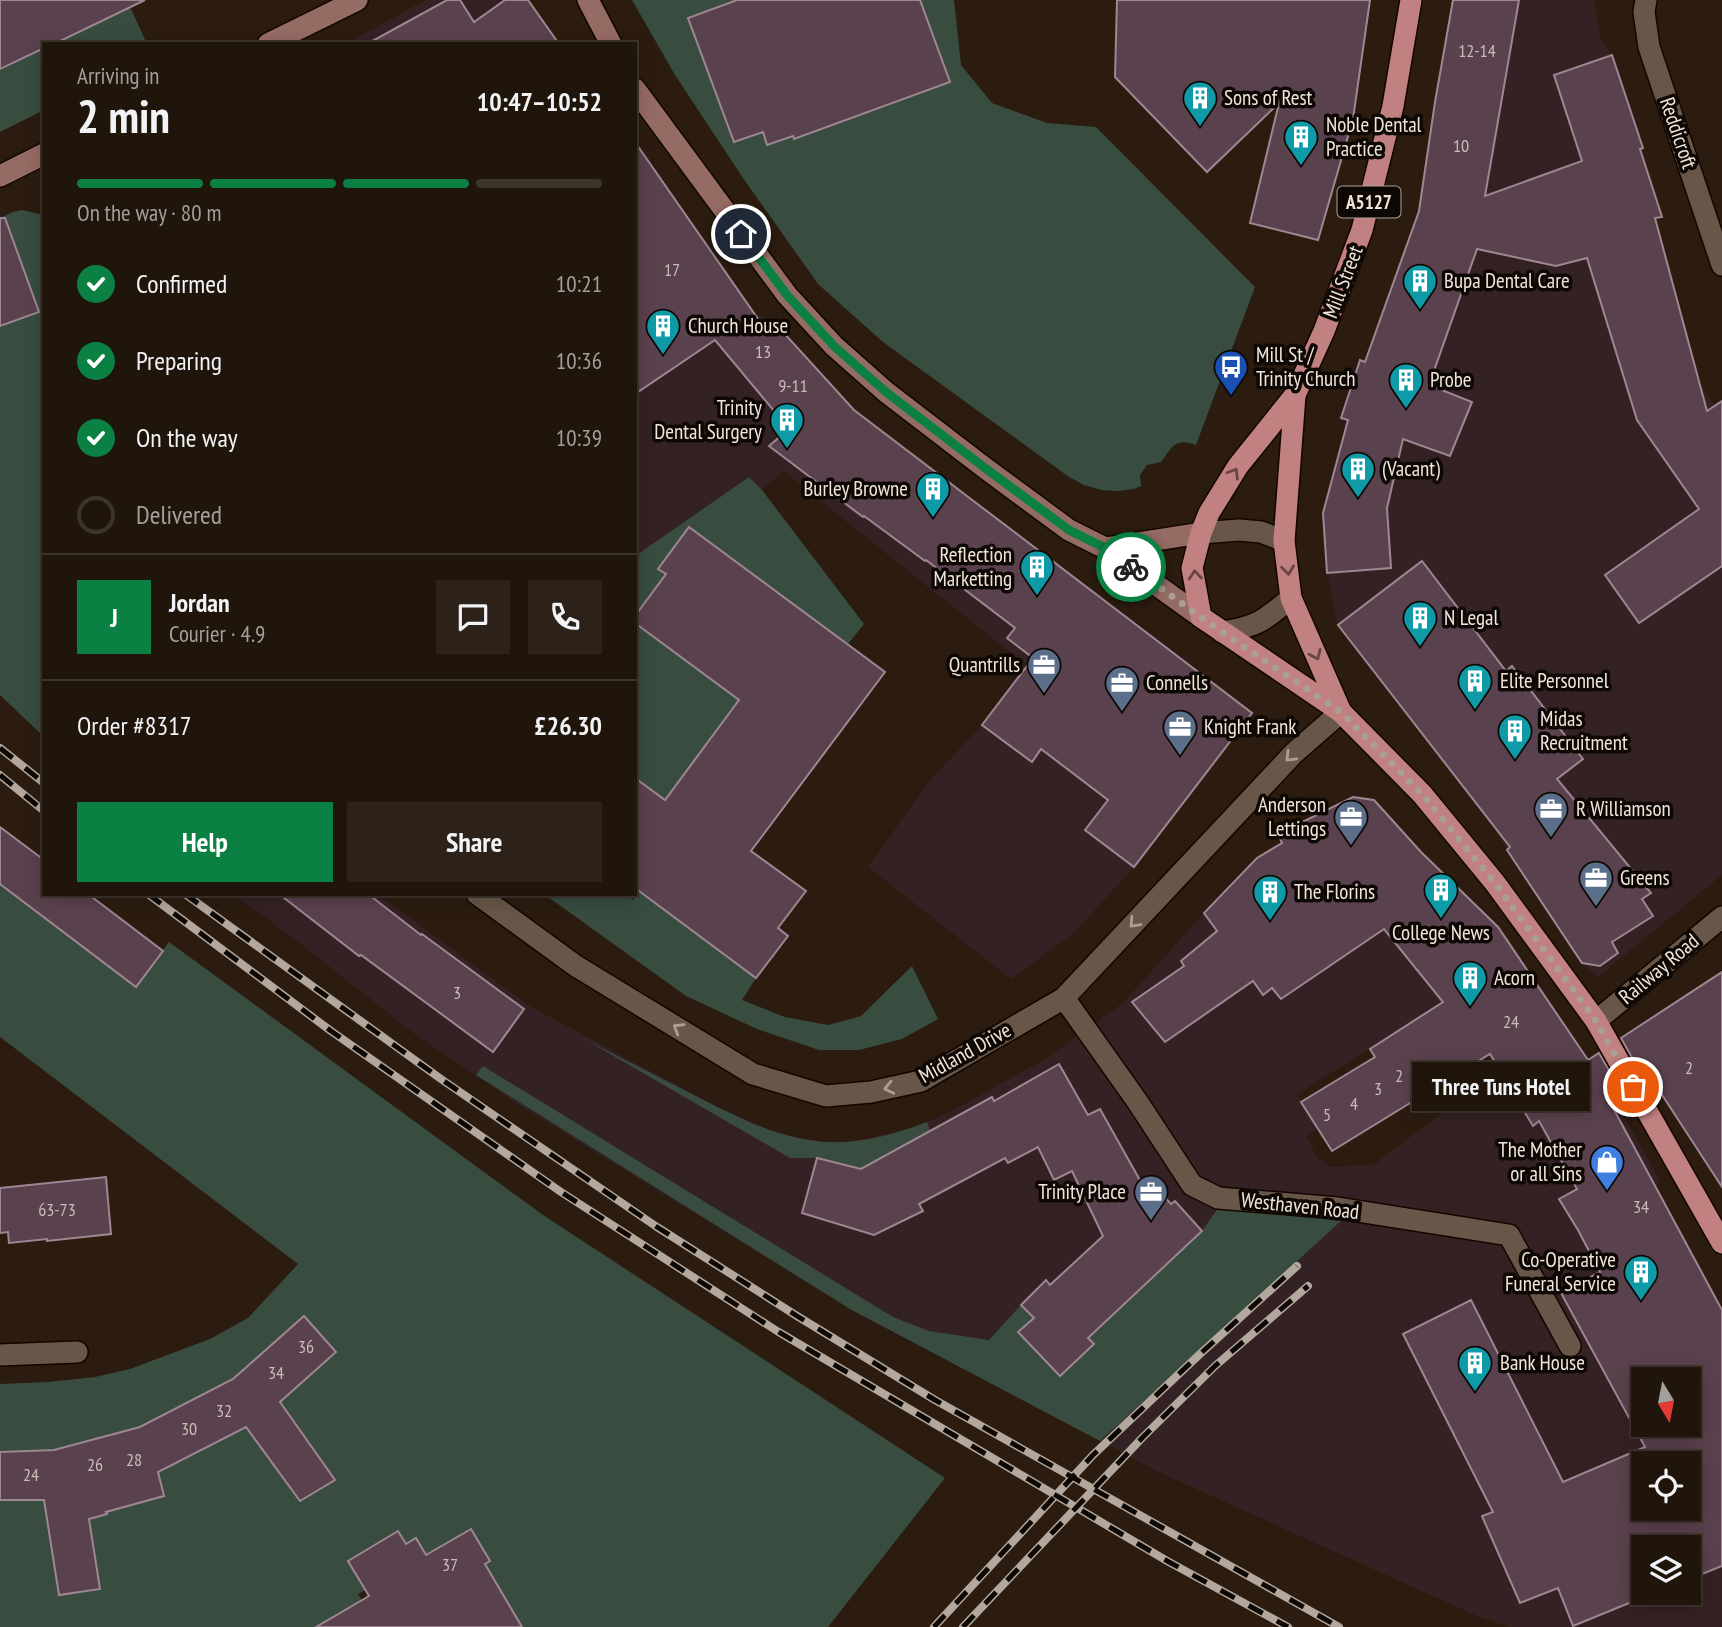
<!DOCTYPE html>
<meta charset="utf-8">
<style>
:root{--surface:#20150b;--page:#2d2219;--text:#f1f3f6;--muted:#a29f9d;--line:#3d342c;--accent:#0b8043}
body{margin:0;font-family:"PT Sans Narrow",sans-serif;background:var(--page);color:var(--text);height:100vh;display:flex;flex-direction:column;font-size:26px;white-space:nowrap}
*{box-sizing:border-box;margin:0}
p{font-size:23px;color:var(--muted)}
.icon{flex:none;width:38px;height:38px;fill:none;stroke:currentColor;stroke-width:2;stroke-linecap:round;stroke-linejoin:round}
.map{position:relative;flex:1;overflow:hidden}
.side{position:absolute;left:42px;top:42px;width:595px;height:854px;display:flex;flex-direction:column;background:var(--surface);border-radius:0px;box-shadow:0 4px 18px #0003,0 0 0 2px var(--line)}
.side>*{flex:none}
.needle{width:46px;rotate:170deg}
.tools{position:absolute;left:1631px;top:1367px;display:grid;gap:14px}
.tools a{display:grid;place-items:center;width:70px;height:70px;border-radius:0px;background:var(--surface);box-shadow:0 4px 18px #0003,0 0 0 2px var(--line);font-size:35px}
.pin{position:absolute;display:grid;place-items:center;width:60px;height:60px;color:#fff;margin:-30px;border:4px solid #fff;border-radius:50%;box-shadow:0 2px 7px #0007}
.courier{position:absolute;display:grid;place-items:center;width:70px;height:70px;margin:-35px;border:5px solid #0b8043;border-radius:50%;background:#fff;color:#222;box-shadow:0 2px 9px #0007}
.bubble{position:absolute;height:49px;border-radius:0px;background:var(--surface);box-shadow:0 4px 18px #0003,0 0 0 2px var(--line);font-size:23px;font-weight:700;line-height:49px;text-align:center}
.overview em{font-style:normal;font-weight:700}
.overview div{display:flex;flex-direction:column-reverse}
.overview{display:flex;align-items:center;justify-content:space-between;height:119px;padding:0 35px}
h1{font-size:46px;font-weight:700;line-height:52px}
.bar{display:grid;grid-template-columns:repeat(4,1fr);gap:10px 7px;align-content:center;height:84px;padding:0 35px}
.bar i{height:9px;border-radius:5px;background:var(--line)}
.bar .active{background:var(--accent)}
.bar p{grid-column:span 4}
.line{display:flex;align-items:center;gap:18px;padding:0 35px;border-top:2px solid var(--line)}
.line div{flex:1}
.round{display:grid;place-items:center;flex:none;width:74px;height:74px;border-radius:0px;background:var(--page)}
ol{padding:0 35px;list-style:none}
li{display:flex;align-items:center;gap:21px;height:77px}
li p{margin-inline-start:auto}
li .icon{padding:7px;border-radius:50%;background:var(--accent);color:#fff;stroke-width:4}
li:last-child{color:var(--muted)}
li i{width:38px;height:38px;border:4px solid var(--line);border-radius:50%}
.primary-button{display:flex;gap:14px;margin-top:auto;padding:14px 35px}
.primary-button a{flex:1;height:80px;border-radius:0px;background:var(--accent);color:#fff;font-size:28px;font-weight:700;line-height:80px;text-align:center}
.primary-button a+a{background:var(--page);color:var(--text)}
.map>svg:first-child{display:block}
.commercial{fill:#342124;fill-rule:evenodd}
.green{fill:#384c40}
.building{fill:#5a414e;stroke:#9e8792;stroke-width:2;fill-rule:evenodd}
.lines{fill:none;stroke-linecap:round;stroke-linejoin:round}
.street-casing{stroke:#130600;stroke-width:24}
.secondary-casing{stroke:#130600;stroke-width:24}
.primary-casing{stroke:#130600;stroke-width:24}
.street{stroke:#685748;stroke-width:21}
.secondary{stroke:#956c64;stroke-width:21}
.primary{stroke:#c28181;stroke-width:21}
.rail-casing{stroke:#b3a89e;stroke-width:8}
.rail{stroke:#0e0804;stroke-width:5;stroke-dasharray:16;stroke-linecap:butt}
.oneway{stroke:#684442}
.oneway2{stroke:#ac9e92}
.done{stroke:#aa9f94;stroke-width:7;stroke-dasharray:0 12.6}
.route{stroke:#0b8043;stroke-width:9}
.labels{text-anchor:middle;stroke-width:7;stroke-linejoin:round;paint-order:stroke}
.number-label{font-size:18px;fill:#cabcb8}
.shield{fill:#0e0804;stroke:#aca39b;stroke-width:2}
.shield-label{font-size:19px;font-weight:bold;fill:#efe5dc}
.poi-label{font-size:21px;fill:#efe5dc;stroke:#0e0804;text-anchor:start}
.street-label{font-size:21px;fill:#efe5dc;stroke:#0e0804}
</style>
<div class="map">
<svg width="1722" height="1627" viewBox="0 0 1722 1627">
<rect width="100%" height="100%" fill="#2b1c0f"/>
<!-- commercial -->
<g class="commercial">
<path d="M426 0H528L558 44H345Z"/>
<path d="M1453 0H1594L1600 36 1612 55 1643 148 1637 150 1645 177 1649 175 1662 217 1655 219 1701 387 1715 406 1722 407V875L1598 977 1582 963 1507 850 1494 826 1338 625 1327 573 1323 513 1347 419 1365 362 1419 211 1435 102Z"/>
<path d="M635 142 754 313 774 322 854 410 1252 713 1134 867 1073 934 1011 979 868 867 931 779 982 725 1027 666 783 471 762 490 749 477 635 556Z"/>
<path d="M1353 797 1374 800 1421 852 1482 912 1485 1053 1445 1082 1408 1025 1297 1094 1318 1128 1307 1136 1317 1158 1331 1167 1373 1165 1562 1022 1610 1092 1661 1182 1655 1186 1722 1310V1627H1510L1477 1616 1163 1474 850 1309 522 1107 412 1032 296 940 233 894H378L528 1005 717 1107 776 1133 817 1142H849L907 1130 944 1115 1047 1058 1123 1003 1204 913 1257 858 1282 843 1278 834ZM1643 1379H1689V1424H1643ZM1643 1463H1689V1508H1643ZM1643 1547H1689V1592H1643Z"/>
</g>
<!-- green -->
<g class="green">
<path d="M0 0H127L147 44H44V110L0 132Z"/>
<path d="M632 0H737L688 18 734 142 763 132 767 144 793 136 795 139 950 82 920 0H954L961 65 992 103 1047 123 1096 127 1255 287 1196 445C1174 437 1172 448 1161 462L1147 465 1140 475 1141 486 1134 489 1118 491 1101 490 1084 485 1069 477 883 342 818 284 743 178 675 75Z"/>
<path d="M22 210 44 215V737L0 695V218L13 212Z"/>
<path d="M749 477 762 490 864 624 848 644 689 527 659 568 666 574 635 616V556Z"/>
<path d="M635 623 702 673 744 694 665 800 635 778Z"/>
<path d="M0 884 136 987 169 942 543 1215 945 1478 828 1627H430L387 1578 358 1594 377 1627H0V1384L48 1382 95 1377 130 1369 210 1339 248 1318 298 1264 0 1037Z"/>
<path d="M640 892 756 978 742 1000 785 1017 828 1025 861 1016 912 966 938 1019 902 1039 859 1050H819L757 1029 686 996 544 894H626L633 900Z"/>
<path d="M586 1040C621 1058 657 1076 692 1094 731 1114 772 1136 817 1141 853 1146 893 1135 927 1122L931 1134 922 1138 920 1137 861 1169 817 1158H790Z"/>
<path d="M483 1066 893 1317 929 1331 989 1340 1021 1305 1034 1318 1060 1376 1094 1344 1083 1332 1114 1314 1202 1231 1221 1204 1353 1210 1100 1441 850 1309 476 1075Z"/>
</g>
<!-- building -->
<g class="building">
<path d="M0 0H145L54 44H44V48L0 69Z"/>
<path d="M447 0H460L474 22 505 0H528L559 44H367Z"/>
<path d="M737 0H920L950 82 794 139 793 136 767 145 763 132 734 142 688 18Z"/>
<path d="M1117 0H1370L1353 119 1318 240 1250 223 1279 103 1207 172 1115 77Z"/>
<path d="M1453 0H1519L1485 196 1582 161 1554 75 1612 55 1643 148 1640 149 1662 217 1655 218 1707 411 1722 401V566L1639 623 1605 575 1699 509 1637 420 1587 258 1556 266 1477 249 1429 385 1472 402 1450 456 1403 439 1387 508 1391 568 1327 573 1323 513 1348 420 1341 418 1360 360 1365 362 1419 211 1435 102Z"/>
<path d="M635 142 765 329 774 322 854 410 1252 713 1134 867 1085 830 1108 800 1041 749 1032 762 982 725 1033 658 1007 638 1015 628 926 560 925 561 864 516 863 517 769 446 789 429 715 340 635 394Z"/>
<path d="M0 218H5L39 312 0 326Z"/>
<path d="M689 527 885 672 751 851 806 891 778 928 788 936 756 978 635 888V778L665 800 739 700 635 623V616L666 574 658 569Z"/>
<path d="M1422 561 1506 671 1512 666 1583 759 1557 779 1651 893 1642 899 1653 916 1612 942 1618 953 1600 966 1582 963 1507 850 1510 847 1338 625Z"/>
<path d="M1353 797 1374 800 1421 852 1498 927 1588 1060 1599 1053 1625 1098 1612 1106 1722 1310V1566L1692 1578 1696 1590 1689 1589V1547H1643V1592H1656L1573 1626 1558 1588 1520 1603 1482 1516 1493 1512 1403 1334 1471 1300 1563 1482 1645 1447 1561 1293 1600 1272 1578 1230 1559 1199 1577 1189 1539 1121 1533 1126 1490 1054 1332 1151 1301 1102 1375 1057 1370 1049 1443 1002 1384 929 1281 999 1272 988 1263 995 1253 981 1165 1042 1132 1002 1184 966 1181 961 1217 931 1204 913 1257 858 1282 843 1278 834ZM1643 1379H1689V1424H1643ZM1643 1463H1689V1508H1643Z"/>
<path d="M0 827 44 860V894H88L163 951 136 987 0 884Z"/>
<path d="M279 894H368L421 935 422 934 524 1009 493 1052 361 955 359 956Z"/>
<path d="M1722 972V1187L1653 1081 1647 1085 1621 1038Z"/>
<path d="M1059 1064 1088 1115 1100 1109 1150 1198 1158 1190 1171 1204 1175 1201 1202 1231 1088 1338 1094 1344 1060 1376 1018 1332 1034 1318 1021 1305 1046 1280 1050 1285 1103 1236 1072 1171 1054 1180 1038 1147 1008 1163 1005 1158 919 1204 923 1211 874 1235 802 1213 817 1158 861 1169 992 1097 994 1101Z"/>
<path d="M106 1177 111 1234 47 1241V1239L9 1243 8 1232 0 1233V1188Z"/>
<path d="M304 1316 336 1352 280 1402 335 1480 300 1501 246 1427 158 1472 164 1496 106 1512 107 1514 89 1519 100 1589 59 1595 44 1500H0V1452L54 1450 140 1427 233 1379Z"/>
<path d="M471 1529 490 1561 485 1564 522 1627H316L369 1596 348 1561 398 1531 406 1544 416 1538 426 1555Z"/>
</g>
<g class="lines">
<!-- street casing -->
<g class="street-casing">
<g id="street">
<path d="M1646 0 1644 12 1649 47 1722 265"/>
<path d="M1201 533 1239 530 1261 532 1284 541"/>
<path d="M1222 632C1257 627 1265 620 1291 598"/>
<path d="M477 894 576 966 753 1074 826 1096 871 1092 921 1081 1064 998 1294 753 1341 712"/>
<path d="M1064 998 1137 1101 1192 1185 1218 1198 1338 1208 1509 1235 1570 1346"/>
<path d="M1596 1021 1722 917"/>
<path d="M0 1355 77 1352"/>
</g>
</g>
<!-- secondary casing -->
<g class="secondary-casing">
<g id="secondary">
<path d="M588 0 611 44"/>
<path d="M268 44 357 0"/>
<path d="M635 89 787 295 834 346 886 392 985 468 1069 530 1105 548 1201 617"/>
<path d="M0 176 44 154"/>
<path d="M1105 548 1201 533"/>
</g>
</g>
<!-- primary casing -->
<g class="primary-casing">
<g id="primary">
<path d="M1411 0 1393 106 1362 230 1324 331 1295 395 1238 466 1209 513 1201 533 1192 568 1201 617 1341 712 1422 794 1495 883 1596 1021 1722 1243"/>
<path d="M1295 395 1284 541 1291 598 1341 712"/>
</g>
</g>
<!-- street -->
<use href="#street" class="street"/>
<!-- secondary -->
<use href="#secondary" class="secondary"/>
<!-- primary -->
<use href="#primary" class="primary"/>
<!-- rail casing -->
<g class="rail-casing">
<g id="rail">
<path d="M0 748 44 783"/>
<path d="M0 775 44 811"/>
<path d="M148 894 331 1031 561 1192 777 1331 1169 1562 1288 1627"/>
<path d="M185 894 441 1079 657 1227 797 1316 935 1400 1339 1627"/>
<path d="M934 1627 1093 1455 1200 1354 1297 1266"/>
<path d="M963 1627 1143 1437 1215 1366 1308 1286"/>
</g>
</g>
<!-- rail -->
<use href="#rail" class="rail"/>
</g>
<!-- one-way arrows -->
<defs><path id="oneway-chevron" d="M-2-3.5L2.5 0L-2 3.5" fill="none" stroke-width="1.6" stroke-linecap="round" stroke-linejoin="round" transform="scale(1.75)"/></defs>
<g class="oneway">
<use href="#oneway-chevron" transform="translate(1234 473) rotate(-58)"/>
<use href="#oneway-chevron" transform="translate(1288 570) rotate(83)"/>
<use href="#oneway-chevron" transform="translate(1195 575) rotate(-95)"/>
<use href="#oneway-chevron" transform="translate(1316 655) rotate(66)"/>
</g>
<g class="oneway2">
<use href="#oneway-chevron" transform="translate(1290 757) rotate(135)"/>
<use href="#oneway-chevron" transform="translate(1134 923) rotate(133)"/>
<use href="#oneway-chevron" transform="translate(678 1028) rotate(-149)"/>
<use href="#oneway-chevron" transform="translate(889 1088) rotate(167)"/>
</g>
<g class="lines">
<!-- done -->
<path class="done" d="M1131 567 1222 632 1341 712 1422 794 1495 883 1596 1021 1633 1087"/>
<!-- route -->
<path class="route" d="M741 234 787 295 834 346 886 392 985 468 1069 530 1105 548 1131 567"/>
</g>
<!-- icons -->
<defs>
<g id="building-pin" transform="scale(1.75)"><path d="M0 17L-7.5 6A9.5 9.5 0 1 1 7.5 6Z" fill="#0f9aa8" stroke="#0e0804"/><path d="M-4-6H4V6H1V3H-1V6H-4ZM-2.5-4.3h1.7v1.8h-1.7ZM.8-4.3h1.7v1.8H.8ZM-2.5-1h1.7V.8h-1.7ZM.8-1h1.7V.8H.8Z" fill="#fff"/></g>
<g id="bus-pin" transform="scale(1.75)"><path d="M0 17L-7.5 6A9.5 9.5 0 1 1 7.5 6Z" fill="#1a4fb4" stroke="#0e0804"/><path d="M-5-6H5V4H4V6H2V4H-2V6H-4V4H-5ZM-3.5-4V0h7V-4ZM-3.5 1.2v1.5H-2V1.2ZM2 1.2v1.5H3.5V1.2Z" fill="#fff"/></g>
<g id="office-pin" transform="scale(1.75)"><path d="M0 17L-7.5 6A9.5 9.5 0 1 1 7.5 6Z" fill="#5c6f8a" stroke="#0e0804"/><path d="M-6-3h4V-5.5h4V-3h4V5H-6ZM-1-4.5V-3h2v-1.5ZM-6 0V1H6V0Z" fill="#fff"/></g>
<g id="shop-pin" transform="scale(1.75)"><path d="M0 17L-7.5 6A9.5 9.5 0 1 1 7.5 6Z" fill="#3f7fe0" stroke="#0e0804"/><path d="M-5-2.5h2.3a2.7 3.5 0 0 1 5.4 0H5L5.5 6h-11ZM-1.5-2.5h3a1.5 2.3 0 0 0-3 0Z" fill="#fff"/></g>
</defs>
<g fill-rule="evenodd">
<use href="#building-pin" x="1200" y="98"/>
<use href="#building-pin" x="1301" y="137"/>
<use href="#building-pin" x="1420" y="281"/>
<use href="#building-pin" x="663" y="326"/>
<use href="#bus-pin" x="1231" y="367"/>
<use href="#building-pin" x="1406" y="380"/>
<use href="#building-pin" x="787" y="420"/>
<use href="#building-pin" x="1358" y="469"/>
<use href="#building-pin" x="933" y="489"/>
<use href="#building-pin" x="1037" y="567"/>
<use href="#building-pin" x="1420" y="618"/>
<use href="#office-pin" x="1044" y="665"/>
<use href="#building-pin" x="1475" y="681"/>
<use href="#office-pin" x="1122" y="683"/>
<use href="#office-pin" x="1180" y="727"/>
<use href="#building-pin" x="1515" y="731"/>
<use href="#office-pin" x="1551" y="809"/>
<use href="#office-pin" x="1351" y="817"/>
<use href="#office-pin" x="1596" y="878"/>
<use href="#building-pin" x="1441" y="890"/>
<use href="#building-pin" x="1270" y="892"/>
<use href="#building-pin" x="1470" y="978"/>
<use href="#shop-pin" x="1607" y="1162"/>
<use href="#office-pin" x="1151" y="1192"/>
<use href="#building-pin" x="1641" y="1272"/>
<use href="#building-pin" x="1475" y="1363"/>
</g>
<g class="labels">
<!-- number labels -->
<g class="number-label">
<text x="1477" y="57">12-14</text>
<text x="1461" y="152">10</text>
<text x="672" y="276">17</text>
<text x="763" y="358">13</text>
<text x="793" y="392">9-11</text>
<text x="457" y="999">3</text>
<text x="1511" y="1028">24</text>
<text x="1689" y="1074">2</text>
<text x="1399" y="1082">2</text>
<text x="1378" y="1095">3</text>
<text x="1354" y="1110">4</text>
<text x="1327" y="1121">5</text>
<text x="1641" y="1213">34</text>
<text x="57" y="1216">63-73</text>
<text x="306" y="1353">36</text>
<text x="276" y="1379">34</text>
<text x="224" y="1417">32</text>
<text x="189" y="1435">30</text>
<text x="134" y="1466">28</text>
<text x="95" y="1471">26</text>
<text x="31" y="1481">24</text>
<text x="450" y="1571">37</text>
</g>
<!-- shield labels -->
<rect class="shield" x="1337.5" y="186.5" width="63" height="31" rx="5"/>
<g class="shield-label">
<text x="1369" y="209">A5127</text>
</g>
<!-- poi labels -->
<g class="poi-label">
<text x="1224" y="105">Sons of Rest</text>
<text x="1326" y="132">Noble Dental<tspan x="1326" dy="24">Practice</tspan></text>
<text x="1444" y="288">Bupa Dental Care</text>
<text x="688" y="333">Church House</text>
<text x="1256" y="362">Mill St /<tspan x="1256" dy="24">Trinity Church</tspan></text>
<text x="1430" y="387">Probe</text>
<text x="762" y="415" text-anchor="end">Trinity<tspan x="762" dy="24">Dental Surgery</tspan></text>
<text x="1382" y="476">(Vacant)</text>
<text x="908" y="496" text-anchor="end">Burley Browne</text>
<text x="1012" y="562" text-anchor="end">Reflection<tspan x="1012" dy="24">Marketting</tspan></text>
<text x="1444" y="625">N Legal</text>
<text x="1020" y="672" text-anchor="end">Quantrills</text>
<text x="1500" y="688">Elite Personnel</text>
<text x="1146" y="690">Connells</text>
<text x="1540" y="726">Midas<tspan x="1540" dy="24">Recruitment</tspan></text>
<text x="1204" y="734">Knight Frank</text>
<text x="1326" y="812" text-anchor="end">Anderson<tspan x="1326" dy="24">Lettings</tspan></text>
<text x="1576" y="816">R Williamson</text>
<text x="1620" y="885">Greens</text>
<text x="1294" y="899">The Florins</text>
<text x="1441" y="940" text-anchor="middle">College News</text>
<text x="1494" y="985">Acorn</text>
<text x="1582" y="1157" text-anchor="end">The Mother<tspan x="1582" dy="24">or all Sins</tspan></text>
<text x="1126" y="1199" text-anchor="end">Trinity Place</text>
<text x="1616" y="1267" text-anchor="end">Co-Operative<tspan x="1616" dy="24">Funeral Service</tspan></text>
<text x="1500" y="1370">Bank House</text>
</g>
<!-- street labels -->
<g class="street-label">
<text transform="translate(1678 133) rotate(71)" y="7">Reddicroft</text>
<text transform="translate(1343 282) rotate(-69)" y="7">Mill Street</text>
<text transform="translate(1659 969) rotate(-40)" y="7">Railway Road</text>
<text transform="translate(965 1053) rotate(-29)" y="7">Midland Drive</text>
<text transform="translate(1300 1206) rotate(6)" y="7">Westhaven Road</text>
</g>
</g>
</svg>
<div class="tools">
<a><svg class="needle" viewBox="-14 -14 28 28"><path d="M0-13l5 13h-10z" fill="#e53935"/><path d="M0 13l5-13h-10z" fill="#a29f9d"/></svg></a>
<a><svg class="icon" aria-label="locate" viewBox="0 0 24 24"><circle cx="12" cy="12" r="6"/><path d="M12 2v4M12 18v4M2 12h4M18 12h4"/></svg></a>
<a><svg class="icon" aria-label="layers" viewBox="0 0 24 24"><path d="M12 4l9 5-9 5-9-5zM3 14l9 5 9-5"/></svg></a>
</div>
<div class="pin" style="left:1633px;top:1087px;background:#ea580c"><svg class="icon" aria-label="bag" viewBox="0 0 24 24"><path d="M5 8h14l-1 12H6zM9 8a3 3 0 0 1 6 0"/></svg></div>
<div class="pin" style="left:741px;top:234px;background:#1f2937"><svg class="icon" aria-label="home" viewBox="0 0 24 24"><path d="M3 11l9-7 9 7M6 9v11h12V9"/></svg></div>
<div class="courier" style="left:1131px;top:567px"><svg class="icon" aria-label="bike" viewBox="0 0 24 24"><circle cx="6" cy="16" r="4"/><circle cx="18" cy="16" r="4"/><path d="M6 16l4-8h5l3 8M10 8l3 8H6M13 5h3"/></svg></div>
<div class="bubble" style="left:1412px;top:1062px;width:178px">Three Tuns Hotel</div>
<section class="side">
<div class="overview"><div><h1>2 min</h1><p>Arriving in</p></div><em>10:47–10:52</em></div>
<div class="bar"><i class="active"></i><i class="active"></i><i class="active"></i><i></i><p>On the way · 80 m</p></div>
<ol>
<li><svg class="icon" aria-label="check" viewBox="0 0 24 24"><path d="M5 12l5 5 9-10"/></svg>Confirmed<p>10:21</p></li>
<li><svg class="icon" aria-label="check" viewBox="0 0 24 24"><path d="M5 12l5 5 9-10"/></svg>Preparing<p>10:36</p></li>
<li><svg class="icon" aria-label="check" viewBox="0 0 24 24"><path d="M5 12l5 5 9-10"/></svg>On the way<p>10:39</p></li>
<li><i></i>Delivered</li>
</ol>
<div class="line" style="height:126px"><b class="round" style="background:var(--accent);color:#fff">J</b><div><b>Jordan</b><p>Courier · 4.9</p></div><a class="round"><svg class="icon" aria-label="chat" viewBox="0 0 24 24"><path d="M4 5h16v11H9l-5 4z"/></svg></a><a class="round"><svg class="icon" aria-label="phone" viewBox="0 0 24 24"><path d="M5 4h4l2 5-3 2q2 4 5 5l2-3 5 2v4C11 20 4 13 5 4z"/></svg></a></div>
<div class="line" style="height:91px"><div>Order #8317</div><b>£26.30</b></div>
<div class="primary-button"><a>Help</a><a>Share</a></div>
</section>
</div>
